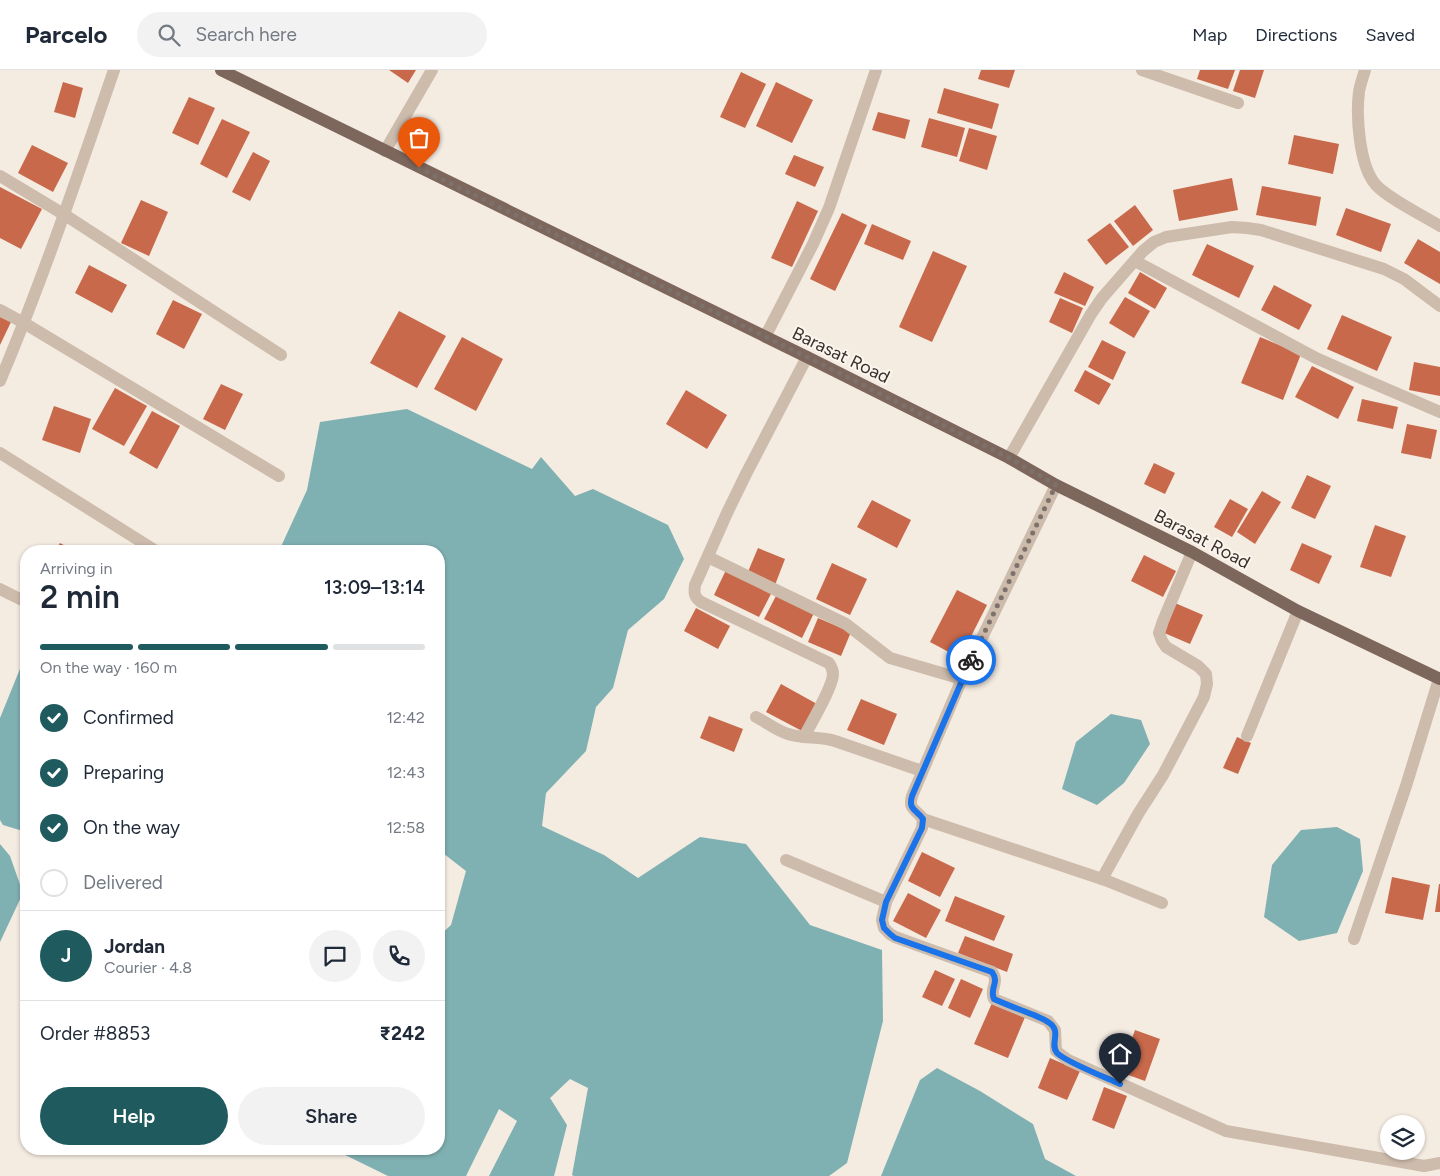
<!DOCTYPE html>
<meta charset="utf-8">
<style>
:root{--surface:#fff;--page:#f2f2f3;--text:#1f2937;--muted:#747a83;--line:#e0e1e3;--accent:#1f5a5e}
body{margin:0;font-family:Figtree,sans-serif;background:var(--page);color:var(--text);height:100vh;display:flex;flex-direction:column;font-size:19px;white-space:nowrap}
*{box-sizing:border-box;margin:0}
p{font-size:16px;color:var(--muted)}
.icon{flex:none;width:28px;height:28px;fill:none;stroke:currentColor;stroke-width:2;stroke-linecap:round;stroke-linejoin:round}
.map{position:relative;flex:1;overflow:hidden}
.drawer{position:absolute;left:20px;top:475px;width:425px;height:610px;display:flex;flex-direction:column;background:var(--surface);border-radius:20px;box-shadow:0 1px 4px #0004}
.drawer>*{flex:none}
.fabs{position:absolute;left:1380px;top:1045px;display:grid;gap:10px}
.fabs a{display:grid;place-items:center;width:45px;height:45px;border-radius:50%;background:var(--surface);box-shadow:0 1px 4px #0004;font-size:25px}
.pin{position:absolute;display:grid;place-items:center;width:42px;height:42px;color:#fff;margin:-51px -21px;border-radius:50% 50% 50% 0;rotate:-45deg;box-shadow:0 0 5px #0007}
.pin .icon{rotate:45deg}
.courier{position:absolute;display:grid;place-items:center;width:50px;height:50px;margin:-25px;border:4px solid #1a73e8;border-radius:50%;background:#fff;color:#222;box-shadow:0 1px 6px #0007}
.headline em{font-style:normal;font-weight:600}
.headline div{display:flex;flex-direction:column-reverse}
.headline{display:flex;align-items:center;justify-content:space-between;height:85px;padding:0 20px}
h1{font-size:32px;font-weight:600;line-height:38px}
.bar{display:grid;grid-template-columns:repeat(4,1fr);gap:8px 5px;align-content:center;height:60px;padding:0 20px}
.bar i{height:6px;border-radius:4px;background:var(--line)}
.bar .active{background:var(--accent)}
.bar p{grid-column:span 4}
.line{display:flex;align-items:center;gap:12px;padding:0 20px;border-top:1px solid var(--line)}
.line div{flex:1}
.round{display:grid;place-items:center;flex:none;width:52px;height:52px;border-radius:26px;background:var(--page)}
ol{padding:0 20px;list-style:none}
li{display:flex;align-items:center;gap:15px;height:55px}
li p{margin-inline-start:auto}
li .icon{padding:5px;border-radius:50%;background:var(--accent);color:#fff;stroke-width:4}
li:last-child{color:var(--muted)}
li i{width:28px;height:28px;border:2px solid var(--line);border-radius:50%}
.action{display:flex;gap:10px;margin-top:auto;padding:10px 20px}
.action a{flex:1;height:58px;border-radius:30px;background:var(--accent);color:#fff;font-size:20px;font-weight:600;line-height:58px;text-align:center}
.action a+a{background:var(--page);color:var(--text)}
header{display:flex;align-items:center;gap:30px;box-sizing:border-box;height:70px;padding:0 25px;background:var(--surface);border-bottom:1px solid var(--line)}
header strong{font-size:24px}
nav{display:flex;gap:28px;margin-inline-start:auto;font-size:18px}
.search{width:350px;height:45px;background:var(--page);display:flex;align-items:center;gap:12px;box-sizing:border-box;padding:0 18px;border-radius:28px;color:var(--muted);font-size:19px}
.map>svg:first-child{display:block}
.water{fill:#7fb0b2}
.building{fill:#c8694b}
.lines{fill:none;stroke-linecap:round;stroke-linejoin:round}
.minor{stroke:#cdbbac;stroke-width:12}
.primary{stroke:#7d675c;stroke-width:12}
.done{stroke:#7c716b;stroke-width:5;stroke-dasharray:0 9}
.route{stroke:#1a73e8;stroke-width:6}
.labels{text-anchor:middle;stroke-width:4;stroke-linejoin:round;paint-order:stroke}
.street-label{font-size:18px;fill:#3b302b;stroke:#fbf5ee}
</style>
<header>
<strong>Parcelo</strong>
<div class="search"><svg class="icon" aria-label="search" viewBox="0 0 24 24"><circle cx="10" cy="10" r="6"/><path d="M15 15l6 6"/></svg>Search here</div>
<nav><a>Map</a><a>Directions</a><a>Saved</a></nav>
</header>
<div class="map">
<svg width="1440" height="1106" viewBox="0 0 1440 1106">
<rect width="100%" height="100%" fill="#f4ebe1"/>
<!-- water -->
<g class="water">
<path d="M407 339 532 399 541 387 575 426 593 419 668 455 684 489 664 529 628 560 613 618 596 637 586 681 546 723 542 756 604 785 638 808 700 767 746 774 810 855 882 880 883 951 847 1093 829 1106H574L572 1105 588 1018 570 1009 550 1028 567 1055 554 1106H489L517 1051 499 1039 466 1106H388L333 1079H439V866L451 855 466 801 439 780V481H279L307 420 320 352Z"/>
<path d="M26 584V762L3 755 0 750V648Z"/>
<path d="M1111 644 1141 650 1150 674 1124 713 1097 735 1062 719 1076 672Z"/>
<path d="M1337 757 1360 769 1363 801 1337 863 1299 871 1264 847 1272 795 1301 760Z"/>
<path d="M0 774 10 786 23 823 0 872Z"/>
<path d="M937 998 980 1021 1033 1054 1045 1089 1076 1106H881L920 1010Z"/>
</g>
<!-- building -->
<g class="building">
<path d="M389 0H416L408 13Z"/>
<path d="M981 0H1015L1009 18 978 9Z"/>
<path d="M1200 0H1235L1228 19 1197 9Z"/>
<path d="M1240 0H1264L1255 28 1233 21Z"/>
<path d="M741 2 766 14 745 58 720 47Z"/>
<path d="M63 12 83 18 75 48 54 42Z"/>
<path d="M776 12 813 30 792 73 756 56Z"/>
<path d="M944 18 999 34 992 59 937 43Z"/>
<path d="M189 27 215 38 198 75 172 63Z"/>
<path d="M878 42 910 50 905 69 872 60Z"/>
<path d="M929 48 965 58 957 87 921 77Z"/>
<path d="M222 49 250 62 227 108 200 94Z"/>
<path d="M969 58 997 66 987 100 959 91Z"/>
<path d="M1294 65 1339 74 1333 104 1288 94Z"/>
<path d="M32 75 68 93 53 122 18 103Z"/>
<path d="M253 82 270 91 250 131 232 122Z"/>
<path d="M794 85 824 97 815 117 785 104Z"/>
<path d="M1232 108 1238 140 1179 151 1173 120Z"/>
<path d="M1262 116 1321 127 1316 156 1256 145Z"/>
<path d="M0 117 42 139 21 179 0 168Z"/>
<path d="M141 130 168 142 149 186 121 173Z"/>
<path d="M797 131 818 141 792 197 771 188Z"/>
<path d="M1135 135 1153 160 1133 176 1114 151Z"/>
<path d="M1346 138 1391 154 1381 182 1336 165Z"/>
<path d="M842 143 867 155 835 221 810 209Z"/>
<path d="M1110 153 1129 177 1106 195 1087 170Z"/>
<path d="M872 154 911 171 903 190 864 174Z"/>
<path d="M1418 169 1440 182V214L1404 193Z"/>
<path d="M1207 174 1254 196 1239 228 1192 205Z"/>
<path d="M933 181 967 196 932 272 899 257Z"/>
<path d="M89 195 127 215 112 243 75 223Z"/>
<path d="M1064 202 1094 217 1085 236 1054 223Z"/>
<path d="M1140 202 1167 218 1155 239 1128 223Z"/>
<path d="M1274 215 1312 235 1299 260 1261 240Z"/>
<path d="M1125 227 1150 241 1134 268 1109 253Z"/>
<path d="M1060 228 1083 238 1072 263 1049 252Z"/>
<path d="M173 230 202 244 184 279 156 264Z"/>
<path d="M399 241 446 266 417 318 370 293Z"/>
<path d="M1342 245 1392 267 1377 301 1327 279Z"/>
<path d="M0 247 11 252 0 275Z"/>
<path d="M462 267 503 289 476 341 434 319Z"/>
<path d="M1260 267 1301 284 1283 330 1241 313Z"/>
<path d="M1102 270 1126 282 1113 310 1088 297Z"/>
<path d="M1414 292 1440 297V326L1409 320Z"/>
<path d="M1312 296 1354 317 1338 349 1295 327Z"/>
<path d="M1085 300 1111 314 1099 335 1074 321Z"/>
<path d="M221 314 243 324 225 360 203 349Z"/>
<path d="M115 318 147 336 124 376 92 359Z"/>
<path d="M686 320 727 345 707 379 666 354Z"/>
<path d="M1362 329 1398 337 1393 359 1357 351Z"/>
<path d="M54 336 91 349 80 383 42 370Z"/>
<path d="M152 341 180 356 157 399 129 383Z"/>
<path d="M1407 354 1437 360 1431 389 1401 383Z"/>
<path d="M1154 393 1175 403 1165 424 1144 414Z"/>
<path d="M1307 405 1331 416 1315 449 1291 438Z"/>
<path d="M1262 421 1281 432 1255 474 1237 462Z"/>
<path d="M1230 429 1248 439 1232 467 1214 457Z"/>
<path d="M872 430 911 450 897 478 857 457Z"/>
<path d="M1375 455 1406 466 1391 507 1360 497Z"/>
<path d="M60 473 75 481H55Z"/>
<path d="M1302 473 1332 486 1319 514 1290 500Z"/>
<path d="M758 478 785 489 775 515 747 504Z"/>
<path d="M1144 485 1176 501 1163 527 1131 511Z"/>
<path d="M832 493 867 509 850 545 816 529Z"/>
<path d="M726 500 772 522 759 547 714 525Z"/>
<path d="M957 520 987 535 960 588 930 572Z"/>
<path d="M777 524 814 543 802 568 764 549Z"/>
<path d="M1175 533 1203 545 1190 574 1162 562Z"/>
<path d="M696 538 730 556 718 579 684 561Z"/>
<path d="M818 548 851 562 841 586 808 572Z"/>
<path d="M781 614 817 634 802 661 766 642Z"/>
<path d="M861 629 897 644 884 675 847 660Z"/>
<path d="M709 646 743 659 734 682 700 668Z"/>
<path d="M1237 667 1251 673 1238 704 1223 698Z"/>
<path d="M922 782 955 798 940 827 908 811Z"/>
<path d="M1392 807 1430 815 1423 850 1385 843Z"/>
<path d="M1439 814H1440V842H1435Z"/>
<path d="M908 823 941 840 926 868 893 851Z"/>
<path d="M955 826 1005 846 994 871 945 851Z"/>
<path d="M965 866 1013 884 1007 902 958 883Z"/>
<path d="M935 900 955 909 942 936 922 927Z"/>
<path d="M961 909 983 919 970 948 948 938Z"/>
<path d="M992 933 1025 947 1008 988 974 974Z"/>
<path d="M1135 960 1160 969 1145 1011 1120 1002Z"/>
<path d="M1050 988 1080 1001 1067 1030 1038 1018Z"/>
<path d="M1104 1017 1127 1026 1114 1059 1092 1050Z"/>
</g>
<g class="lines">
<!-- minor -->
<g class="minor">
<path d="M1142 0 1238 33"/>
<path d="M1365 0C1363 7 1360 15 1359 22 1356 46 1359 96 1376 115 1389 129 1422 145 1440 156"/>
<path d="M385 81 432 0"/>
<path d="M0 106 65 145 281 285"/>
<path d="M1135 191 1316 288 1361 308 1440 342"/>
<path d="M0 240 24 253 279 406"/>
<path d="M765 267 813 174 829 138 876 0"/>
<path d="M0 311C43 209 78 105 114 0"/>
<path d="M0 383 156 481"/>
<path d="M1009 388 1091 244 1102 228 1143 181 1154 172 1166 167 1232 157 1247 158 1261 160 1384 199 1404 209 1440 236"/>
<path d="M1056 415 962 609 912 726C908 740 916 739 923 749L922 758 886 832 882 850 884 858 890 864 895 867 992 902C1000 913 989 918 994 929L1048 951 1055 960 1056 981 1068 990 1226 1061 1424 1096 1440 1093"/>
<path d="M708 487 846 554 890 588 962 609"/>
<path d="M0 519 26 532"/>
<path d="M756 647C766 652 776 660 788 664 803 669 820 666 835 671L922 701"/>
<path d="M1247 666 1298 541"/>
<path d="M804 667C811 653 833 617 833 604 833 599 831 596 829 593L701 532C694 527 694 523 695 515L727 443 746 404 807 287"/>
<path d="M923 749 1105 810 1162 833"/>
<path d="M786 790 886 832"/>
<path d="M1102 809 1138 744 1163 705 1204 627 1207 614 1206 604 1198 596 1166 577 1162 571 1159 563 1163 551 1192 482"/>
<path d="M1354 869 1406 716 1439 609"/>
</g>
<!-- primary -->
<path class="primary" d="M221 0 807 287 1009 388 1056 415 1192 482 1298 541 1440 609"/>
</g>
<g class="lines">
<!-- done -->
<path class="done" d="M419 98 807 287 1009 388 1056 415 971 590"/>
<!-- route -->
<path class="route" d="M971 590 912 726C908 740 916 739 923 749L922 758 886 832 882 850 884 858 890 864 895 868 992 902C1000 913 989 918 994 929 1007 935 1021 940 1034 945 1038 947 1044 949 1048 952 1063 961 1049 974 1057 983 1066 992 1107 1008 1120 1014"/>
</g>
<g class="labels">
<!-- street labels -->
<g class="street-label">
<text transform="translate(841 285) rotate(26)" y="6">Barasat Road</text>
<text transform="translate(1202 469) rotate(28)" y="6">Barasat Road</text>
</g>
</g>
</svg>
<div class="fabs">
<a><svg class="icon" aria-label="layers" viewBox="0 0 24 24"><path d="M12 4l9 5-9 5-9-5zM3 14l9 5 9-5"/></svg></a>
</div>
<div class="pin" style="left:419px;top:98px;background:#ea580c"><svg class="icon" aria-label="bag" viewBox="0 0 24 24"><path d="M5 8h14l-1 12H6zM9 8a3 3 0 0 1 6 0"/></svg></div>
<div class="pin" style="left:1120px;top:1014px;background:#1f2937"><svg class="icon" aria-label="home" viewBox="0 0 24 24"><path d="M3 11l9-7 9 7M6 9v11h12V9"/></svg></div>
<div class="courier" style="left:971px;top:590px"><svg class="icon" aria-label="bike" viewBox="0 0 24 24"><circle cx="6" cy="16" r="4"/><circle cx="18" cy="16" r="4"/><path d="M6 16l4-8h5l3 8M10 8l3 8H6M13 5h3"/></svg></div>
<section class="drawer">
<div class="headline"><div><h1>2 min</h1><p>Arriving in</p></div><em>13:09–13:14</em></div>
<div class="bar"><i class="active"></i><i class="active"></i><i class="active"></i><i></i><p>On the way · 160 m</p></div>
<ol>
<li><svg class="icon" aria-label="check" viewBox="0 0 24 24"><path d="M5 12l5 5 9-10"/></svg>Confirmed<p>12:42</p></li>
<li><svg class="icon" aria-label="check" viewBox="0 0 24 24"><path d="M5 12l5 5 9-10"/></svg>Preparing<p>12:43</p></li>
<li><svg class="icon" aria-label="check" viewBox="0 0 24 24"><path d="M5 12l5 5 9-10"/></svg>On the way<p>12:58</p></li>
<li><i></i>Delivered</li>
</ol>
<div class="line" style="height:90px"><b class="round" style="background:var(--accent);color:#fff">J</b><div><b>Jordan</b><p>Courier · 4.8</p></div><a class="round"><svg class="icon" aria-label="chat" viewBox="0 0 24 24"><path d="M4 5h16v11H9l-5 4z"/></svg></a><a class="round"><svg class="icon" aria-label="phone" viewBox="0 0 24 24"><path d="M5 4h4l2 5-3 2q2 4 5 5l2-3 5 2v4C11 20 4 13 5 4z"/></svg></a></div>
<div class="line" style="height:65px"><div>Order #8853</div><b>₹242</b></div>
<div class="action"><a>Help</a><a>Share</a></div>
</section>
</div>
